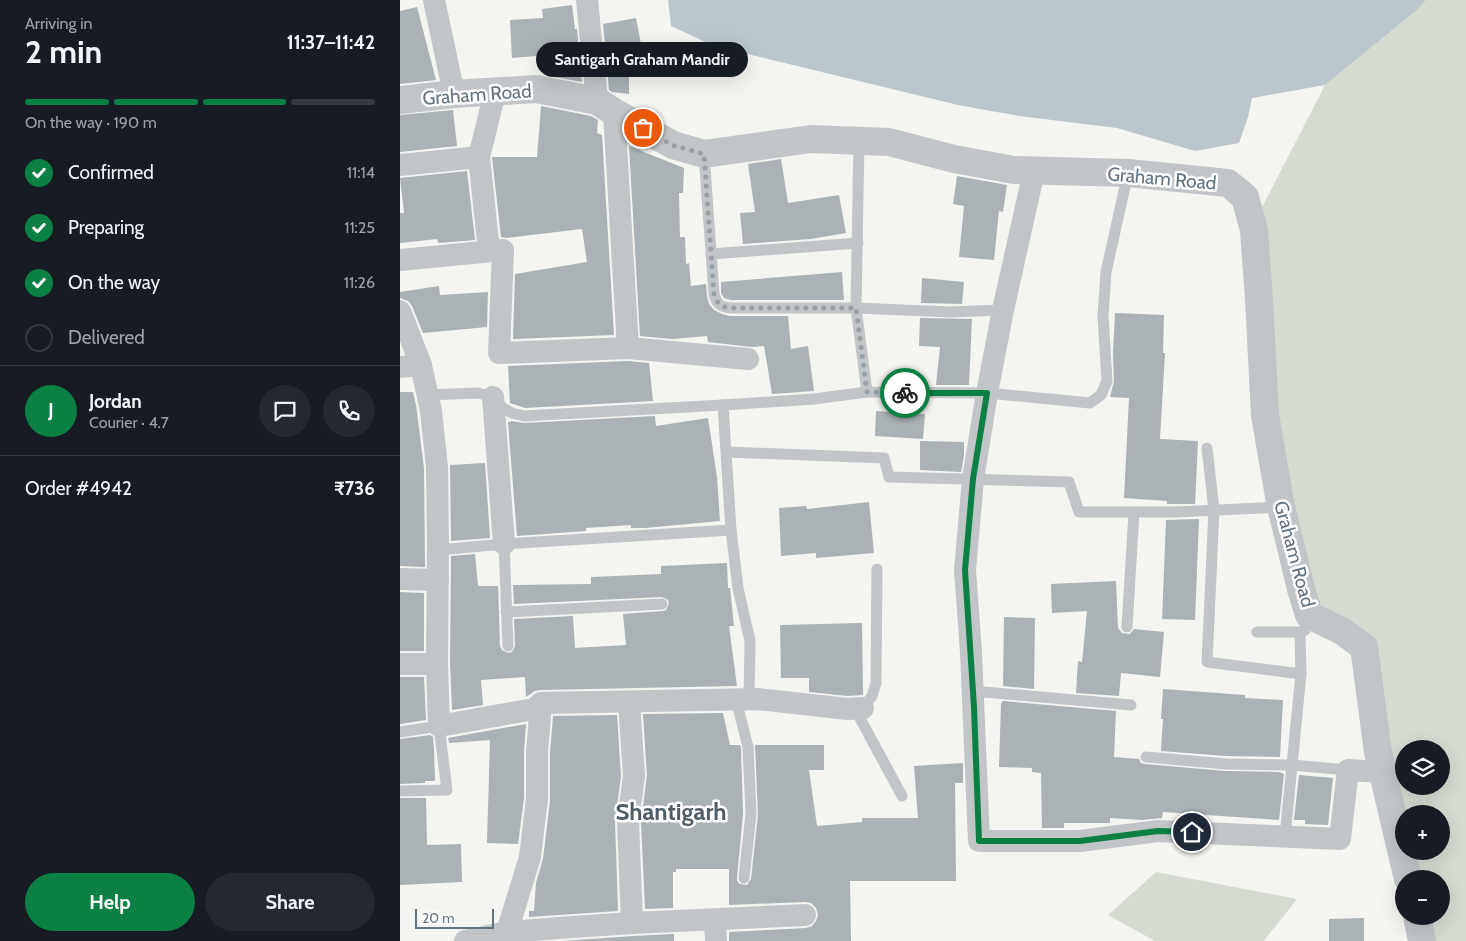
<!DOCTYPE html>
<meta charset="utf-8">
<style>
:root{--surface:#171b24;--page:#242831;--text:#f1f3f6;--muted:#9ea1a6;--line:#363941;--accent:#0b8043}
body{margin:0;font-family:Cabin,sans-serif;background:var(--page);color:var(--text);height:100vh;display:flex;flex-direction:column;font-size:19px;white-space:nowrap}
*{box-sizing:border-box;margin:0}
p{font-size:16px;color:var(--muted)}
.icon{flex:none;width:28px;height:28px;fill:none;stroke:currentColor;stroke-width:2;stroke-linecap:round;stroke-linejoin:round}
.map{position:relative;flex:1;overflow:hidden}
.details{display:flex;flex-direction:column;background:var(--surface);width:400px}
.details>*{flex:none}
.tools{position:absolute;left:995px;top:740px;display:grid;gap:10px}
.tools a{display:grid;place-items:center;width:55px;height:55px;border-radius:50%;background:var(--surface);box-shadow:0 5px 20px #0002;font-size:25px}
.scale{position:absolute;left:15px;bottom:12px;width:79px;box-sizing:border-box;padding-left:5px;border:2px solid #637481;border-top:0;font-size:14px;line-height:18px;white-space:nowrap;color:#637481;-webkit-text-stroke:4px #fff;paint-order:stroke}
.pin{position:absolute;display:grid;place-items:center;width:42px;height:42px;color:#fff;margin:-21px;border:2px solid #fff;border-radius:50%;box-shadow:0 1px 5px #0007}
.courier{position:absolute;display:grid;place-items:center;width:50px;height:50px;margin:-25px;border:4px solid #0b8043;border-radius:50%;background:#fff;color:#222;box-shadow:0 1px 6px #0007}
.bubble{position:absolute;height:35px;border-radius:18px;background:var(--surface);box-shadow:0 5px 20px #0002;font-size:16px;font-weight:800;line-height:35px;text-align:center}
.headline em{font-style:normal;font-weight:800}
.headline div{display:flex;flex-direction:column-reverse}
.headline{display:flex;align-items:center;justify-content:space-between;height:85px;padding:0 25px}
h1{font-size:32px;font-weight:800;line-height:38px}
.bar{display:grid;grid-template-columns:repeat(4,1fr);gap:8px 5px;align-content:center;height:60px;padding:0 25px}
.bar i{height:6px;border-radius:4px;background:var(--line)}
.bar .on{background:var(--accent)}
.bar p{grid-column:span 4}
.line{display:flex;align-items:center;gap:12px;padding:0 25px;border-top:1px solid var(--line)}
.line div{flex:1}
.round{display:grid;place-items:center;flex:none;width:52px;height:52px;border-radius:26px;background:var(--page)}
ol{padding:0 25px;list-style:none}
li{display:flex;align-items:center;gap:15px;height:55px}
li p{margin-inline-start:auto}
li .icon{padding:5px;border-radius:50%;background:var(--accent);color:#fff;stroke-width:4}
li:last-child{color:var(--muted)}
li i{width:28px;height:28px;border:2px solid var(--line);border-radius:50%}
.primary-button{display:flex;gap:10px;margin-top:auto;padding:10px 25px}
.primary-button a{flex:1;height:58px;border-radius:30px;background:var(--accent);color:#fff;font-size:20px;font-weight:800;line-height:58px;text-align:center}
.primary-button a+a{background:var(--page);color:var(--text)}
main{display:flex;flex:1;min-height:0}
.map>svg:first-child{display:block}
.green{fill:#d5dbd1;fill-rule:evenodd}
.water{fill:#bac6cb}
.building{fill:#aab2b6}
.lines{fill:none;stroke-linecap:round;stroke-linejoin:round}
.service{stroke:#c1c5c8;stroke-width:11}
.minor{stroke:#c1c5c8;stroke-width:22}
.tertiary{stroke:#c1c5c8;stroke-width:28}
.done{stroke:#96a1a8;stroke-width:5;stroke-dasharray:0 9}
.route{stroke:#0b8043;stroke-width:6}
.labels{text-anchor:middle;stroke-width:5;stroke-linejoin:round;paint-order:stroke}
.street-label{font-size:19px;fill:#637481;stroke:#fff}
.district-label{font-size:24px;font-weight:bold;fill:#515d66;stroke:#fff}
</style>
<main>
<section class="details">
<div class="headline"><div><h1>2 min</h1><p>Arriving in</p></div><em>11:37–11:42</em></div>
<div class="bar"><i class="on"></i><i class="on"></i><i class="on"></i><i></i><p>On the way · 190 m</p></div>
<ol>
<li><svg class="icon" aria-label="check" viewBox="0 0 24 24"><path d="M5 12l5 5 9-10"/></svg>Confirmed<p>11:14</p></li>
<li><svg class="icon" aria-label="check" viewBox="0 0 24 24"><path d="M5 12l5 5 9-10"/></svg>Preparing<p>11:25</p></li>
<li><svg class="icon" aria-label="check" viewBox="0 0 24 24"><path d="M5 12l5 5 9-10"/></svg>On the way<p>11:26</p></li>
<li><i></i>Delivered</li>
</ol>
<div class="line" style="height:90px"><b class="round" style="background:var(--accent);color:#fff">J</b><div><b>Jordan</b><p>Courier · 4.7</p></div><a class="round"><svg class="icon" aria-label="chat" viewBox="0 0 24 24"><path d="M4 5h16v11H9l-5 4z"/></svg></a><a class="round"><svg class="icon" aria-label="phone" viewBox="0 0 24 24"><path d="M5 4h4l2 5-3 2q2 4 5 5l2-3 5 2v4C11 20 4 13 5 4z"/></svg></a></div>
<div class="line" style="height:65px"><div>Order #4942</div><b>₹736</b></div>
<div class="primary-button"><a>Help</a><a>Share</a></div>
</section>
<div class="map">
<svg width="1066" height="941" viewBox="0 0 1066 941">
<rect width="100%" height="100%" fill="#f4f4f0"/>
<!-- green -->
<g class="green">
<path d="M1026 0H1066V941H1017L1012 916H1041V879H1006L972 644 915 613 870 409 858 215 925 85 1017 10ZM1004 749H1041V786H1004ZM1004 814H1041V851H1004Z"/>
<path d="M756 872 897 899 864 941H755L708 915Z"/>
</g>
<!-- water -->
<path class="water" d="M268 0H1026L1017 10 925 85 852 98 848 117 839 143 795 151 717 128 619 116 558 105 314 46 271 26Z"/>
<!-- building -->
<g class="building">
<path d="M172 5 175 29H177L182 82 149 76 147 55 112 58 110 20 143 18 142 9Z"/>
<path d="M17 7 36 80 0 84V11Z"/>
<path d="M236 18 241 44 229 46V94L212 92 209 90 203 24Z"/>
<path d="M141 106 191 116 198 120 197 133 202 135 214 335 113 339 115 274 187 262 182 229 106 238 101 237 92 157H137Z"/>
<path d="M53 110 57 146 0 152V115Z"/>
<path d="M229 146 284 168 283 193H279L280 237H285L286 264 289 263 291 286 306 284 307 296 309 304 314 310 322 314 330 316H388L391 349 408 346 414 391 372 394 364 346 352 347 308 342 307 336 272 339 240 336Z"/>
<path d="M381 159 388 203 439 195 446 233 411 239 343 244 340 213 355 212 348 164Z"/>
<path d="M67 171 75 240 38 243 37 239 0 243V213H4L0 178Z"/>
<path d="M557 176 607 185 603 212 599 211 594 260 559 257 564 206 553 204Z"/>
<path d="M442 272 444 300H331L324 298 321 293V282Z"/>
<path d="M522 278 564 282 562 304 521 303Z"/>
<path d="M39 286 40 295 88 292 87 327 23 333 12 306 8 301 0 298V292Z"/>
<path d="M715 313 764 315 763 353H765L760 439 798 441 795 504H767V501L724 498 729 398 710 397 714 381 713 353Z"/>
<path d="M520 318 572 319 569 385H536L540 347 519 346Z"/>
<path d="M228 361 249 363 253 401 125 408 110 403 108 366Z"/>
<path d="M0 392H13L16 405 24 468 25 567 0 566Z"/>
<path d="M476 411 525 414 523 439 475 436Z"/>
<path d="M255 416 256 426 308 418 317 477 320 521 245 528H231V525L186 528V531L117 536 108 422H111V421L124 423Z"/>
<path d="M520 441 564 442V456L561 472 520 470Z"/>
<path d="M85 463 90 538 51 541 50 465Z"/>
<path d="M469 502 474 553 416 558V553L381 556 379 508 406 506 407 509Z"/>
<path d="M799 519 795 620 762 619 766 520Z"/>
<path d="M75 554 78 586H98L100 646 102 650 108 653 112 652 115 646 114 619 173 616 175 648 226 645 223 614 263 611 266 610 269 604 268 600 262 597 114 604 113 585 191 584V577L261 574V566L327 563 328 588H330L334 626H329L337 686 141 690 135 691 126 697 125 677 81 680 83 705 52 710 50 664 51 556Z"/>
<path d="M716 581 718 628 722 633 730 634 734 629 764 632 760 677 721 673 719 696 676 693 678 661 682 662 687 611 652 613 651 584Z"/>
<path d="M0 592 24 593V651H0Z"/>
<path d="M604 617 635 618 634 689 603 686Z"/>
<path d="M462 623 463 695 448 696 409 692V678H381L380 625Z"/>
<path d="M0 677H24L26 720 0 724Z"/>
<path d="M763 689 845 695V698L883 700 880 757 826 756 761 751 763 719H761Z"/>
<path d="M603 701 716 711 714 757 739 759 741 763 745 764 825 771 879 772 884 774 879 820 763 812 762 818 742 820 710 818V823H664V828H642L641 773 632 772V768L599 767 601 703Z"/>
<path d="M323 713 330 745H340L341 748 343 814 337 877V881L340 884 347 885 351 879 358 815 355 745H424V770H409L417 826 462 822V818H518L514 766 563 763V783H555L556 881H450L451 941H329V932L406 928 412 926 416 921 418 915 416 908 411 903 405 902 329 905V869H276V872H273V908L245 909 241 822 247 775 243 714Z"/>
<path d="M217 715 221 776 215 821 218 911 129 917V911H134L136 883 143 859 150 801V753L153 716Z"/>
<path d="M126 724 124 752V798L118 844 87 843 90 740 49 743 48 738Z"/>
<path d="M30 735 33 737 34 750 35 781H25V783L0 784V739Z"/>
<path d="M899 775 933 778 928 825 905 824V820H894Z"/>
<path d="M0 798H26L27 845 61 844 62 882 0 885Z"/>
<path d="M964 918V941H929V919Z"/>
<path d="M274 934V941H162L233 936Z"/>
</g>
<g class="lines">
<!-- service -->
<g class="service">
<path d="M459 141 456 308 467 392 587 393 690 403 701 395 707 381 703 316 706 272 728 173"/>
<path d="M304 154 314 294C316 303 320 307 330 308H456L550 312 603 310"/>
<path d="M311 254 458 243"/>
<path d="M27 395 78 393 93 397 103 408 112 413 124 416 323 405"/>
<path d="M807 448 814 510 807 662 901 674"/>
<path d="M327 452 484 458 489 477 669 482 679 512H775L881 507"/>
<path d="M104 544 108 646"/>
<path d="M38 550 104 544 331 530"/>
<path d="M106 612 262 604"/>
<path d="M727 627 734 512"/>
<path d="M857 632H900L905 630"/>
<path d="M573 691 731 705"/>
<path d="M336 700 348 747 351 814 344 878"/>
<path d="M349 700 350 641 338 588 331 530 323 405 414 399 467 392"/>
<path d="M463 708 472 696 476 683 477 569"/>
<path d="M455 709 502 796"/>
<path d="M0 732 39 726 47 790 0 791"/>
<path d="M746 757 826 764 892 765 948 770"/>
<path d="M885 836 901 674 900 632"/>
</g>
<!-- minor -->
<g class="minor">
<path d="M34 0 54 94"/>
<path d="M187 0 197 101"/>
<path d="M214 112 228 348"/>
<path d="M0 165 79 157"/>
<path d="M634 171 603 310 587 393 573 479 565 570 571 652 579 841H680L758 831 940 839 948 770 983 772"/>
<path d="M89 251 79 157 95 92"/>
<path d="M0 260 103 250 99 353 228 348 348 359"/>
<path d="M0 311 21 365 31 411 37 467 38 542 37 664 39 726 134 709 141 703 358 699 448 709 463 708"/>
<path d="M0 367 21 365"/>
<path d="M93 397 104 544"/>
<path d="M0 579 38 580"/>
<path d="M0 664H37"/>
<path d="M229 702 234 776 228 821 232 923"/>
<path d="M315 920 316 941"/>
<path d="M107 932 130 857 137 799V752L141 703"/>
<path d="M65 941 107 932 173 927 232 923 405 915"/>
</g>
<!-- tertiary -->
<g class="tertiary">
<path d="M0 100 54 94 136 89 197 101 214 112 273 145 304 154 411 139 489 142 554 159 614 170 728 173 828 183 845 197 854 230 859 299 865 415 880 502 901 589 909 615 942 631 964 647 978 752 1008 879"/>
<path d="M1017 916 1022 941"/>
</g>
</g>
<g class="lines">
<!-- done -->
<path class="done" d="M243 128 272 145 304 154 314 294C317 303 320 307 330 308H456L467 392 505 393"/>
<!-- route -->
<path class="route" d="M505 393H587L573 479 565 570 574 707 579 841H680L758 831 792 832"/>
</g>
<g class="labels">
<!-- street labels -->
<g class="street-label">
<text transform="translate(77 94) rotate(-4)" y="7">Graham Road</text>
<text transform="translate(762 178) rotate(5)" y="7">Graham Road</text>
<text transform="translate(895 554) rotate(75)" y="7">Graham Road</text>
</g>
<!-- district labels -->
<g class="district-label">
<text x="271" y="820">Shantigarh</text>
</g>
</g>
</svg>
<div class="tools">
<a><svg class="icon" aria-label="layers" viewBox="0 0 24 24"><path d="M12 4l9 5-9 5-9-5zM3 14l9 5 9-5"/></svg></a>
<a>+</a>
<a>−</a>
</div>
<div class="scale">20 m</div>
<div class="pin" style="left:243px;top:128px;background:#ea580c"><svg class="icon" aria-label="bag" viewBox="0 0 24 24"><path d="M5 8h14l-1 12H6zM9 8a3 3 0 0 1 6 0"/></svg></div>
<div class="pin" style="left:792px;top:832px;background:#1f2937"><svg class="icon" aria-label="home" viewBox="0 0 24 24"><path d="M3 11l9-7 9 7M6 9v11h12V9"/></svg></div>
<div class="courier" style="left:505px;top:393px"><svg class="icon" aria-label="bike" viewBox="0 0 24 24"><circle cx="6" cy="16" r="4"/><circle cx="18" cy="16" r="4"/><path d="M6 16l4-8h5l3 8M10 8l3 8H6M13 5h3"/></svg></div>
<div class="bubble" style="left:136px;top:42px;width:212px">Santigarh Graham Mandir</div>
</div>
</main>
